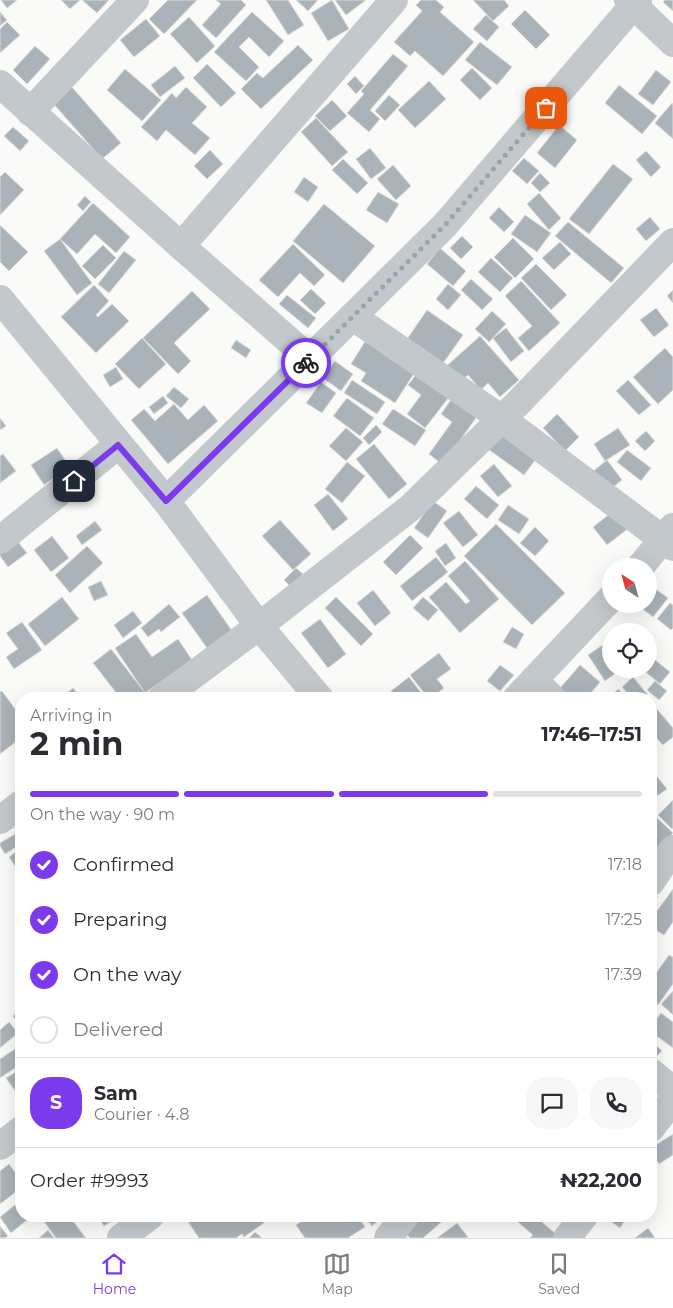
<!DOCTYPE html>
<meta charset="utf-8">
<style>
:root{--surface:#fff;--page:#f7f7f7;--text:#2b2b33;--muted:#7c7c81;--line:#e1e1e2;--accent:#7c3aed}
body{margin:0;font-family:Montserrat,sans-serif;background:var(--page);color:var(--text);height:100vh;display:flex;flex-direction:column;font-size:19px;white-space:nowrap}
*{box-sizing:border-box;margin:0}
p{font-size:16px;color:var(--muted)}
.icon{flex:none;width:28px;height:28px;fill:none;stroke:currentColor;stroke-width:2;stroke-linecap:round;stroke-linejoin:round}
.map{position:relative;flex:1;overflow:hidden}
.details{position:absolute;left:15px;top:692px;width:642px;height:530px;display:flex;flex-direction:column;background:var(--surface);border-radius:20px;box-shadow:0 5px 20px #0002}
.details>*{flex:none}
.needle{width:32px;rotate:324deg}
.buttons{position:absolute;left:602px;top:558px;display:grid;gap:10px}
.buttons a{display:grid;place-items:center;width:55px;height:55px;border-radius:50%;background:var(--surface);box-shadow:0 5px 20px #0002;font-size:25px}
.pin{position:absolute;display:grid;place-items:center;width:42px;height:42px;color:#fff;margin:-21px;border-radius:10px;box-shadow:0 2px 8px #0006}
.courier{position:absolute;display:grid;place-items:center;width:50px;height:50px;margin:-25px;border:4px solid #7c3aed;border-radius:50%;background:#fff;color:#222;box-shadow:0 1px 6px #0007}
.head em{font-style:normal;font-weight:700}
.head div{display:flex;flex-direction:column-reverse}
.head{display:flex;align-items:center;justify-content:space-between;height:85px;padding:0 15px}
h1{font-size:32px;font-weight:700;line-height:38px}
.bar{display:grid;grid-template-columns:repeat(4,1fr);gap:8px 5px;align-content:center;height:60px;padding:0 15px}
.bar i{height:6px;border-radius:4px;background:var(--line)}
.bar .active{background:var(--accent)}
.bar p{grid-column:span 4}
.line{display:flex;align-items:center;gap:12px;padding:0 15px;border-top:1px solid var(--line)}
.line div{flex:1}
.round{display:grid;place-items:center;flex:none;width:52px;height:52px;border-radius:20px;background:var(--page)}
ol{padding:0 15px;list-style:none}
li{display:flex;align-items:center;gap:15px;height:55px}
li p{margin-inline-start:auto}
li .icon{padding:5px;border-radius:50%;background:var(--accent);color:#fff;stroke-width:4}
li:last-child{color:var(--muted)}
li i{width:28px;height:28px;border:2px solid var(--line);border-radius:50%}
.menu{display:flex;justify-content:space-around;align-items:center;height:70px;border-top:1px solid var(--line);background:var(--surface);font-size:14px;color:var(--muted)}
.menu a{display:grid;justify-items:center;gap:2px}
.menu .active{color:var(--accent)}
.map>svg:first-child{display:block}
.building{fill:#aab3b9;stroke:#dcdcda}
.lines{fill:none;stroke-linecap:round;stroke-linejoin:round}
.minor{stroke:#c3c8cc;stroke-width:28}
.done{stroke:#99a4ac;stroke-width:5;stroke-dasharray:0 9}
.route{stroke:#7c3aed;stroke-width:6}
</style>
<div class="map">
<svg width="673" height="1238" viewBox="0 0 673 1238">
<rect width="100%" height="100%" fill="#fafaf8"/>
<!-- building -->
<g class="building">
<path d="M1 0H17L7 8Z"/>
<path d="M61 0H80L70 9Z"/>
<path d="M82 0H109L97 13Z"/>
<path d="M168 0H197L164 34 149 19Z"/>
<path d="M216 0H241L246 5 216 38 202 25 221 4Z"/>
<path d="M266 0H288L304 25 288 35Z"/>
<path d="M296 0H318L308 11Z"/>
<path d="M332 0 349 29 328 41 311 13Z"/>
<path d="M335 0H366L346 15Z"/>
<path d="M421 0H436L444 7 440 12 474 42 443 76 415 51 410 56 394 42 422 11 416 5Z"/>
<path d="M473 0H504L509 6 493 21Z"/>
<path d="M665 0H673V11L663 2Z"/>
<path d="M525 10 550 35 536 49 511 24Z"/>
<path d="M0 12 7 20 0 26Z"/>
<path d="M252 12 284 41 269 57 249 37 239 47 259 67 246 81 214 52Z"/>
<path d="M486 15 499 27 487 41 473 29Z"/>
<path d="M189 17 215 46 197 63 170 34Z"/>
<path d="M146 19 160 36 134 57 120 40Z"/>
<path d="M7 22 20 35 0 53V29Z"/>
<path d="M480 42 512 67 497 85 465 60Z"/>
<path d="M298 45 313 60 261 109 241 89 257 73 263 78Z"/>
<path d="M35 46 50 59 27 84 13 70Z"/>
<path d="M393 54 408 66 370 110 380 119 369 132 347 113 364 94 361 91Z"/>
<path d="M207 64 236 93 221 107 193 78Z"/>
<path d="M175 66 185 78 160 97 151 85Z"/>
<path d="M472 68 492 88 480 100 460 80Z"/>
<path d="M125 69 161 100 142 121 107 90Z"/>
<path d="M656 70 671 82 653 105 638 94Z"/>
<path d="M355 76 364 86 356 94 347 84Z"/>
<path d="M429 81 446 99 415 128 398 110Z"/>
<path d="M619 85 657 116 642 134 605 103Z"/>
<path d="M71 86 121 143 102 159 52 102Z"/>
<path d="M186 87 207 107 192 123 210 138 195 155 166 130 157 141 141 127 172 93 176 98Z"/>
<path d="M389 95 400 105 385 121 375 111Z"/>
<path d="M332 100 347 116 330 131 315 116Z"/>
<path d="M672 103 673 105V139L655 123Z"/>
<path d="M316 118 348 152 332 166 301 132Z"/>
<path d="M559 125 577 140 555 168 537 153Z"/>
<path d="M13 127 29 141 20 151 4 136Z"/>
<path d="M370 148 386 168 371 179 356 159Z"/>
<path d="M210 150 223 164 207 179 194 166Z"/>
<path d="M646 151 661 167 651 177 636 160Z"/>
<path d="M524 158 539 171 527 184 512 171Z"/>
<path d="M343 159 368 183 357 194 332 170Z"/>
<path d="M613 164 633 179 589 234 569 219Z"/>
<path d="M393 165 411 186 396 200 377 179Z"/>
<path d="M5 172 24 190 0 215V177Z"/>
<path d="M540 173 550 183 540 192 531 183Z"/>
<path d="M304 177 318 187 308 202 294 192Z"/>
<path d="M378 192 399 204 387 223 366 210Z"/>
<path d="M539 193 561 218 549 230 527 204Z"/>
<path d="M85 196 91 202 83 211 77 205Z"/>
<path d="M93 203 130 237 116 253 95 234 77 254 60 239Z"/>
<path d="M324 204 375 246 343 283 293 241Z"/>
<path d="M499 207 514 222 504 232 489 218Z"/>
<path d="M525 215 551 233 537 252 511 234Z"/>
<path d="M650 217 660 229 646 241 636 229Z"/>
<path d="M568 222 624 268 611 283 555 236Z"/>
<path d="M0 225 28 252 9 271 0 262Z"/>
<path d="M462 236 473 247 461 259 450 248Z"/>
<path d="M513 238 534 259 515 278 494 257Z"/>
<path d="M60 239 92 283 77 295 44 251Z"/>
<path d="M560 242 571 254 554 270 542 258Z"/>
<path d="M293 244 325 275 314 286 300 273 278 297 259 280Z"/>
<path d="M103 245 116 258 95 279 82 266Z"/>
<path d="M440 248 466 271 453 286 427 264Z"/>
<path d="M124 251 136 260 109 293 98 284Z"/>
<path d="M491 258 513 278 500 292 478 272Z"/>
<path d="M536 264 567 295 551 310 521 278Z"/>
<path d="M471 279 493 299 482 310 461 290Z"/>
<path d="M521 281 560 323 529 351 518 338 532 326 505 296Z"/>
<path d="M448 284 461 295 448 310 436 299Z"/>
<path d="M94 285 109 301 96 315 98 317 112 304 129 321 96 353 61 317Z"/>
<path d="M311 289 326 303 315 314 300 300Z"/>
<path d="M673 290V303L667 296Z"/>
<path d="M192 291 210 309 174 343 191 361 178 374 143 338Z"/>
<path d="M287 295 316 318 308 328 279 304Z"/>
<path d="M656 308 669 325 654 337 640 320Z"/>
<path d="M427 310 463 335 439 369 403 345Z"/>
<path d="M492 311 506 324 489 342 475 329Z"/>
<path d="M506 328 524 351 511 362 493 338Z"/>
<path d="M369 335 418 367 395 403 361 381 366 373 351 364Z"/>
<path d="M480 336 519 380 500 397 488 383 481 390 468 375 455 386 441 371Z"/>
<path d="M142 338 166 364 139 389 115 364Z"/>
<path d="M236 340 251 350 246 358 231 348Z"/>
<path d="M665 348 673 357V390L658 404 633 377Z"/>
<path d="M335 361 353 374 341 391 323 378Z"/>
<path d="M116 367 123 379 110 387 103 375Z"/>
<path d="M422 367 453 392 425 428 407 414 421 395 408 385Z"/>
<path d="M352 380 385 402 377 414 344 393Z"/>
<path d="M628 380 651 405 639 415 616 391Z"/>
<path d="M321 382 336 393 322 413 306 403Z"/>
<path d="M174 387 189 399 181 408 166 396Z"/>
<path d="M455 394 480 412 443 465 429 454 452 422 441 414Z"/>
<path d="M163 396 168 403 154 414 149 407Z"/>
<path d="M347 398 374 418 360 436 333 416Z"/>
<path d="M174 404 188 420 204 405 218 421 168 464 131 420 144 409 155 421Z"/>
<path d="M393 409 426 430 415 446 382 424Z"/>
<path d="M557 414 579 437 565 451 543 428Z"/>
<path d="M0 418 6 426 0 430Z"/>
<path d="M376 425 382 432 369 445 363 438Z"/>
<path d="M505 425 541 452 524 475 488 449Z"/>
<path d="M346 428 363 442 346 461 329 446Z"/>
<path d="M618 428 630 445 605 461 594 444Z"/>
<path d="M646 431 655 441 645 451 635 441Z"/>
<path d="M374 444 407 484 389 499 356 459Z"/>
<path d="M57 448 70 467 44 485 31 465Z"/>
<path d="M627 450 651 468 641 481 617 462Z"/>
<path d="M3 454 16 471 0 483V456Z"/>
<path d="M607 460 622 480 606 493 591 473Z"/>
<path d="M347 462 365 476 342 503 325 489Z"/>
<path d="M494 464 512 486 498 497 480 476Z"/>
<path d="M476 486 499 505 487 519 464 499Z"/>
<path d="M328 494 348 519 333 531 314 505Z"/>
<path d="M433 501 447 511 428 538 414 528Z"/>
<path d="M508 505 529 519 519 534 498 520Z"/>
<path d="M616 509 630 527 607 545 593 527Z"/>
<path d="M459 511 478 535 463 547 443 523Z"/>
<path d="M280 520 311 554 293 570 262 536Z"/>
<path d="M95 521 102 530 82 545 76 536Z"/>
<path d="M496 524 565 593 532 625 464 556Z"/>
<path d="M535 527 549 541 535 556 520 543Z"/>
<path d="M410 535 423 548 396 575 383 562Z"/>
<path d="M52 536 69 558 51 572 34 550Z"/>
<path d="M14 537 27 553 8 567 0 556V548Z"/>
<path d="M446 543 456 558 445 566 435 551Z"/>
<path d="M87 546 103 563 70 593 55 575Z"/>
<path d="M436 557 448 572 412 601 400 586Z"/>
<path d="M465 561 499 599 460 633 429 597 446 582 466 604 470 601 448 576Z"/>
<path d="M296 568 303 574 291 587 284 580Z"/>
<path d="M101 581 108 595 94 601 88 587Z"/>
<path d="M649 584 668 598 653 617 636 604H649Z"/>
<path d="M373 590 391 613 375 626 357 603Z"/>
<path d="M207 595 232 631 207 648 182 613Z"/>
<path d="M62 597 79 619 45 646 28 624Z"/>
<path d="M336 597 373 634 361 646 325 608Z"/>
<path d="M423 597 438 610 428 621 413 608Z"/>
<path d="M670 603 673 605V628L671 630 657 619Z"/>
<path d="M169 604 180 617 161 632 159 629 148 637 141 628Z"/>
<path d="M133 611 142 623 123 638 114 625Z"/>
<path d="M320 619 346 654 328 668 301 633Z"/>
<path d="M22 622 42 650 14 669 6 657 18 649 6 633Z"/>
<path d="M512 627 524 634 516 649 503 642Z"/>
<path d="M136 634 152 657 178 639 192 660 145 693 115 648Z"/>
<path d="M604 644 611 655V669H621L605 681 588 655Z"/>
<path d="M111 649 146 694 140 699H114L118 695 93 663Z"/>
<path d="M439 653 451 669 437 679 444 688 429 699 410 675Z"/>
<path d="M649 655 670 672 660 684 642 669H649Z"/>
<path d="M500 665 514 675 500 691 487 681Z"/>
<path d="M580 665 600 682 586 699H561L555 694Z"/>
<path d="M409 677 426 699H397L391 691Z"/>
<path d="M633 677 648 695 644 699H632L622 687Z"/>
<path d="M655 681 667 691 659 700 647 690Z"/>
<path d="M73 688 82 699H60Z"/>
<path d="M619 689 626 699H604Z"/>
<path d="M2 691 21 717V738L0 754V692Z"/>
<path d="M657 709 673 728V737L663 745 651 732V714Z"/>
<path d="M651 769 667 789 651 800Z"/>
<path d="M673 800V828L672 829 658 815Z"/>
<path d="M654 815 673 833 659 848 651 840V818Z"/>
<path d="M15 834 21 844 5 854 0 846V843Z"/>
<path d="M21 848V875L9 857Z"/>
<path d="M673 889V922L664 935 651 927V919Z"/>
<path d="M669 955 673 957V984L658 1005 651 1001V974L654 976Z"/>
<path d="M673 991V1015L661 1004Z"/>
<path d="M21 1010V1029L13 1016Z"/>
<path d="M661 1013 673 1022V1048L651 1032V1026Z"/>
<path d="M9 1022 18 1033 0 1048V1030Z"/>
<path d="M651 1040 662 1051 654 1059 651 1056Z"/>
<path d="M15 1049 21 1058V1064L0 1078V1059Z"/>
<path d="M19 1070 21 1073V1097L20 1098 6 1078Z"/>
<path d="M673 1134V1155L659 1164 651 1152V1148Z"/>
<path d="M9 1164 21 1180V1188L0 1204V1171Z"/>
<path d="M21 1200V1216H32L11 1233 0 1217Z"/>
<path d="M40 1216H69L86 1238H56Z"/>
<path d="M97 1216H119L104 1226Z"/>
<path d="M184 1216H228L232 1222 240 1216H259L264 1223 244 1237 242 1234 236 1238H199Z"/>
<path d="M309 1216H358L365 1227 348 1238H305L296 1225Z"/>
<path d="M364 1216H384L372 1226Z"/>
<path d="M404 1216H444L446 1218 423 1238H410L396 1223Z"/>
<path d="M511 1216H535L556 1234 553 1238H530L533 1235Z"/>
<path d="M603 1216H628L620 1228Z"/>
<path d="M457 1223 468 1237 466 1238H437Z"/>
<path d="M0 1226 8 1236 5 1238H0Z"/>
<path d="M648 1228 655 1238H635Z"/>
<path d="M48 1230 54 1238H39Z"/>
<path d="M255 1232 262 1238H249Z"/>
</g>
<g class="lines">
<!-- minor -->
<g class="minor">
<path d="M628 0 673 43"/>
<path d="M0 84 181 246 310 359"/>
<path d="M30 112 135 0"/>
<path d="M181 246 394 0"/>
<path d="M0 299 166 501 259 626 320 699"/>
<path d="M353 317 502 419 673 547"/>
<path d="M166 501 445 225 638 0"/>
<path d="M0 540 118 445"/>
<path d="M641 566 673 527"/>
<path d="M534 680 553 699"/>
<path d="M161 699 259 626 410 508 517 404 673 242"/>
<path d="M516 699 611 598"/>
<path d="M0 820 21 804"/>
<path d="M651 882 673 849"/>
<path d="M651 1072 673 1090"/>
<path d="M651 1128 673 1100"/>
<path d="M0 1146 21 1130"/>
<path d="M121 1238 150 1216"/>
<path d="M388 1238 405 1216"/>
<path d="M567 1238 584 1216"/>
</g>
</g>
<g class="lines">
<!-- done -->
<path class="done" d="M306 363 445 225 546 108"/>
<!-- route -->
<path class="route" d="M74 481 118 445 166 501 306 363"/>
</g>
</svg>
<div class="buttons">
<a><svg class="needle" viewBox="-14 -14 28 28"><path d="M0-13l5 13h-10z" fill="#e53935"/><path d="M0 13l5-13h-10z" fill="#7c7c81"/></svg></a>
<a><svg class="icon" aria-label="locate" viewBox="0 0 24 24"><circle cx="12" cy="12" r="6"/><path d="M12 2v4M12 18v4M2 12h4M18 12h4"/></svg></a>
</div>
<div class="pin" style="left:546px;top:108px;background:#ea580c"><svg class="icon" aria-label="bag" viewBox="0 0 24 24"><path d="M5 8h14l-1 12H6zM9 8a3 3 0 0 1 6 0"/></svg></div>
<div class="pin" style="left:74px;top:481px;background:#1f2937"><svg class="icon" aria-label="home" viewBox="0 0 24 24"><path d="M3 11l9-7 9 7M6 9v11h12V9"/></svg></div>
<div class="courier" style="left:306px;top:363px"><svg class="icon" aria-label="bike" viewBox="0 0 24 24"><circle cx="6" cy="16" r="4"/><circle cx="18" cy="16" r="4"/><path d="M6 16l4-8h5l3 8M10 8l3 8H6M13 5h3"/></svg></div>
<section class="details">
<div class="head"><div><h1>2 min</h1><p>Arriving in</p></div><em>17:46–17:51</em></div>
<div class="bar"><i class="active"></i><i class="active"></i><i class="active"></i><i></i><p>On the way · 90 m</p></div>
<ol>
<li><svg class="icon" aria-label="check" viewBox="0 0 24 24"><path d="M5 12l5 5 9-10"/></svg>Confirmed<p>17:18</p></li>
<li><svg class="icon" aria-label="check" viewBox="0 0 24 24"><path d="M5 12l5 5 9-10"/></svg>Preparing<p>17:25</p></li>
<li><svg class="icon" aria-label="check" viewBox="0 0 24 24"><path d="M5 12l5 5 9-10"/></svg>On the way<p>17:39</p></li>
<li><i></i>Delivered</li>
</ol>
<div class="line" style="height:90px"><b class="round" style="background:var(--accent);color:#fff">S</b><div><b>Sam</b><p>Courier · 4.8</p></div><a class="round"><svg class="icon" aria-label="chat" viewBox="0 0 24 24"><path d="M4 5h16v11H9l-5 4z"/></svg></a><a class="round"><svg class="icon" aria-label="phone" viewBox="0 0 24 24"><path d="M5 4h4l2 5-3 2q2 4 5 5l2-3 5 2v4C11 20 4 13 5 4z"/></svg></a></div>
<div class="line" style="height:65px"><div>Order #9993</div><b>₦22,200</b></div>
</section>
</div>
<nav class="menu">
<a class="active"><svg class="icon" aria-label="home" viewBox="0 0 24 24"><path d="M3 11l9-7 9 7M6 9v11h12V9"/></svg>Home</a>
<a><svg class="icon" aria-label="map" viewBox="0 0 24 24"><path d="M3 6l6-2 6 2 6-2v14l-6 2-6-2-6 2zM9 4v14M15 6v14"/></svg>Map</a>
<a><svg class="icon" aria-label="saved" viewBox="0 0 24 24"><path d="M7 4h10v16l-5-4-5 4z"/></svg>Saved</a>
</nav>
